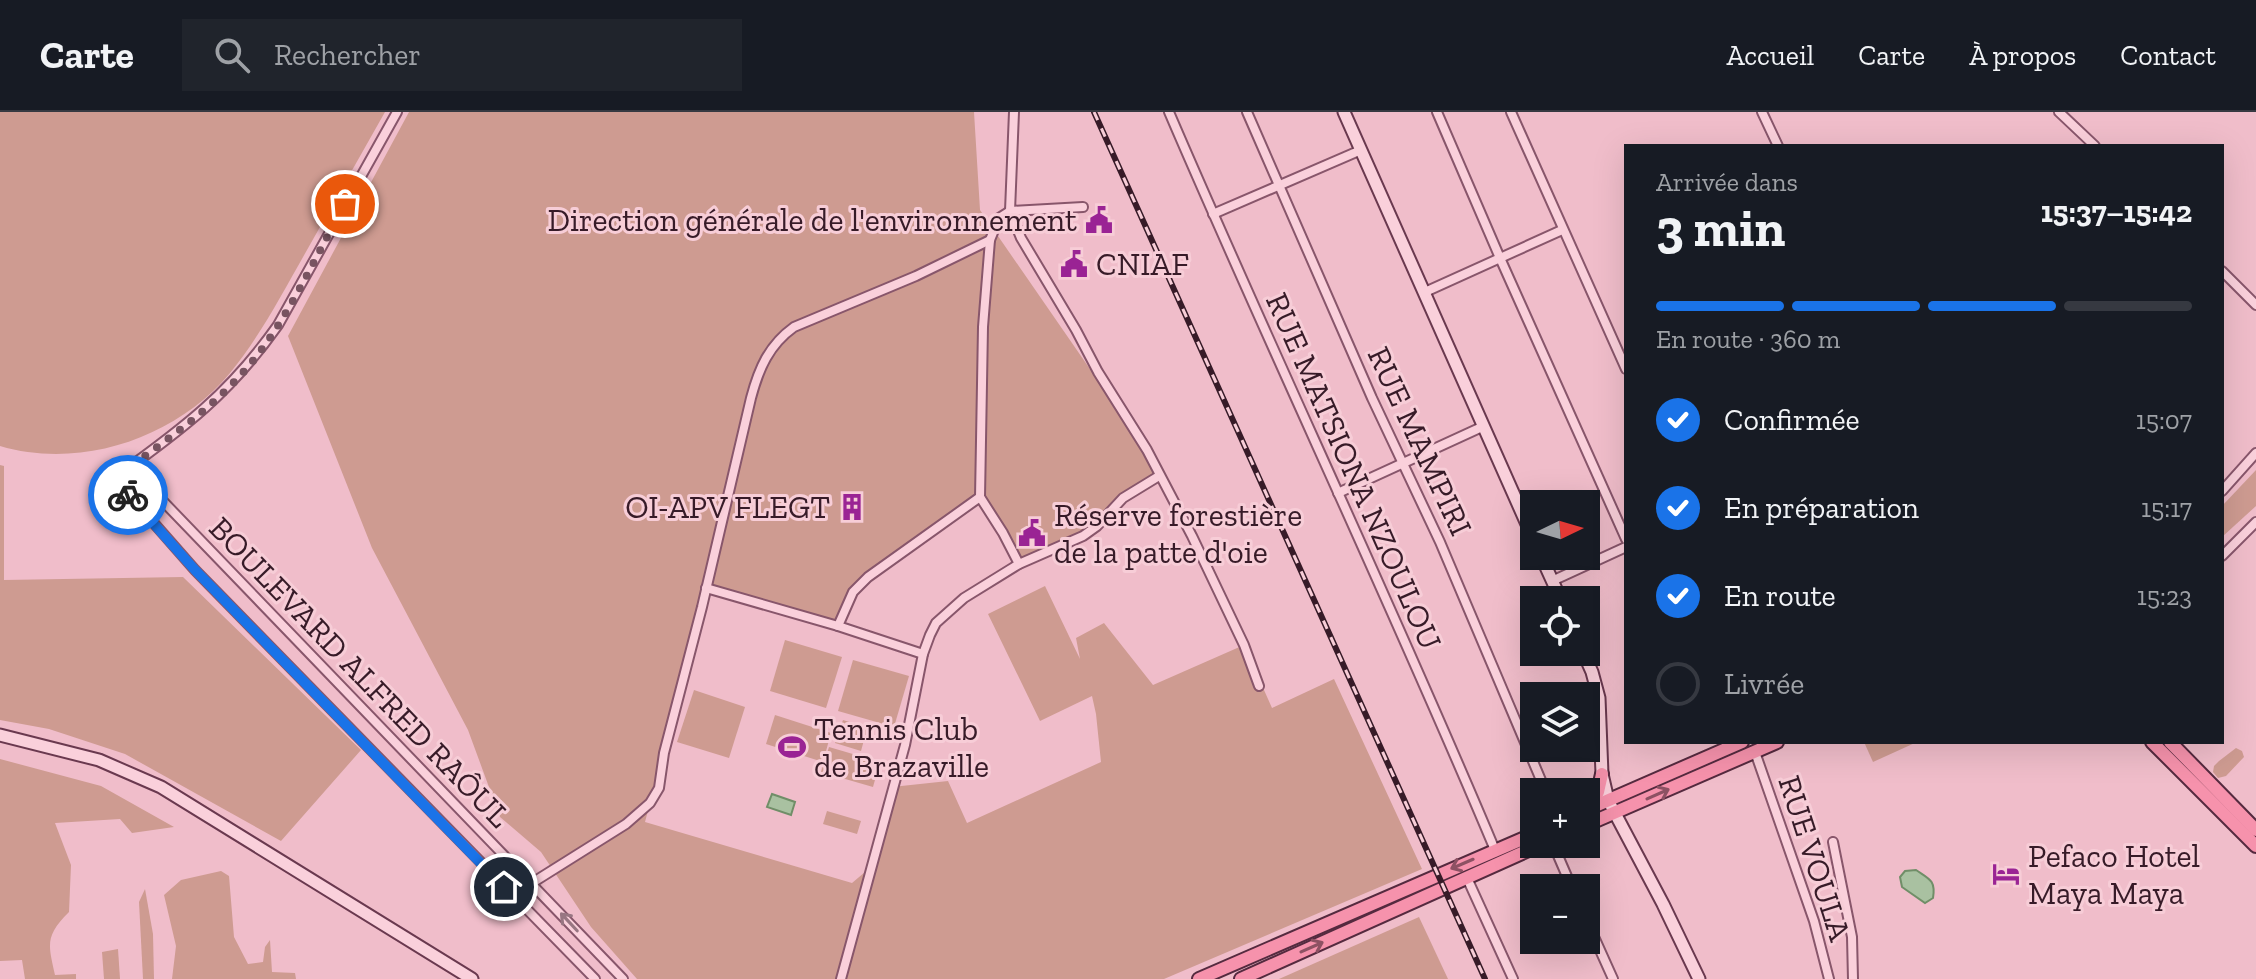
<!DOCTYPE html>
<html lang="fr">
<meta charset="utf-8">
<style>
:root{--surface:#171b24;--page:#20242c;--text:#f1f3f6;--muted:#9ea1a6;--line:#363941;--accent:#1a73e8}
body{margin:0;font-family:"Zilla Slab",serif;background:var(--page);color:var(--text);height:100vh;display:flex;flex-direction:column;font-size:30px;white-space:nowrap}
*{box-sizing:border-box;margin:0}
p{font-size:26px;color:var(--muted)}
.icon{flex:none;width:44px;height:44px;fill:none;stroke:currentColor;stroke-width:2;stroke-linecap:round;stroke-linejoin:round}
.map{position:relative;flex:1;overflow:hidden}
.panel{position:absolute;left:1624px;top:32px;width:600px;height:600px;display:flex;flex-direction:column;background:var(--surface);border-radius:0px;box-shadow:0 8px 32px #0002}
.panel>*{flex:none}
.needle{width:52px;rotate:85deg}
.controls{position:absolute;left:1520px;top:378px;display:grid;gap:16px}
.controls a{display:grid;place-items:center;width:80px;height:80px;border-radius:0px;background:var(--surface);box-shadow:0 8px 32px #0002;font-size:40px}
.pin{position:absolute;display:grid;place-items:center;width:68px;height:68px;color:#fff;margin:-34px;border:4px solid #fff;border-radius:50%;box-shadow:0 2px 8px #0007}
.courier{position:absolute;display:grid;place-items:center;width:80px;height:80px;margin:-40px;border:6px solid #1a73e8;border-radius:50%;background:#fff;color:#222;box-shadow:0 2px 10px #0007}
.head em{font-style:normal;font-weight:700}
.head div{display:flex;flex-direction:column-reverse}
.head{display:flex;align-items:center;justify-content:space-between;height:136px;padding:0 32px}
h1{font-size:52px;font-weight:700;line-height:60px}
.bar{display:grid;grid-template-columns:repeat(4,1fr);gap:12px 8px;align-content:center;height:96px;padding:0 32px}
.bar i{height:10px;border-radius:6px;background:var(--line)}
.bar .on{background:var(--accent)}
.bar p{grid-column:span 4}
ol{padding:0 32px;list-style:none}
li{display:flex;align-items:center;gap:24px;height:88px}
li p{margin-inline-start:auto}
li .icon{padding:8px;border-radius:50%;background:var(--accent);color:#fff;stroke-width:4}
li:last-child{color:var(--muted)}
li i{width:44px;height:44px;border:4px solid var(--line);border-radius:50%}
header{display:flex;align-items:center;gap:48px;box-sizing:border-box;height:112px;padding:0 40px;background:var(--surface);border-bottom:2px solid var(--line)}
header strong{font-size:38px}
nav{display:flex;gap:44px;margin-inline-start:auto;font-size:28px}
.search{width:560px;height:72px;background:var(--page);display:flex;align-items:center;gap:20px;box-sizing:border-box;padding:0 28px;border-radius:0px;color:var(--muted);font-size:30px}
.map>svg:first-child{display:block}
.green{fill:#ce9b91}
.water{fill:#a9c1a1;stroke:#708e68;stroke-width:2}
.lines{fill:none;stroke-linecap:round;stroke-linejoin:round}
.street-casing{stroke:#88566b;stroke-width:12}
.secondary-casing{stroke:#6a394f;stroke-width:15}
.primary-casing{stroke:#552a3f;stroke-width:16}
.street{stroke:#fad0db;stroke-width:8}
.secondary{stroke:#fad0db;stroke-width:11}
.primary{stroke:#f692ac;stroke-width:12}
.rail-casing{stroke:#371b28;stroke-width:6}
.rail{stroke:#f7cdd7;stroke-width:3;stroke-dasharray:9;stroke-linecap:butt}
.oneway{stroke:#8d5163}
.oneway2{stroke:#987682}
.done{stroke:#785461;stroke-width:8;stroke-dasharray:0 14.4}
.route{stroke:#1a73e8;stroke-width:10}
.labels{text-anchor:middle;stroke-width:6;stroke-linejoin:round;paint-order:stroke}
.poi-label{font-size:32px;fill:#371b28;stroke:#f7cdd7;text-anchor:start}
.street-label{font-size:32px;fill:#371b28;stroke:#f7cdd7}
</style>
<header>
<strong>Carte</strong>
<div class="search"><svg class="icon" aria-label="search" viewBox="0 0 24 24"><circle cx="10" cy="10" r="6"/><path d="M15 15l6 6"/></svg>Rechercher</div>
<nav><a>Accueil</a><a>Carte</a><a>À propos</a><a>Contact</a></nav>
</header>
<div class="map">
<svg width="2256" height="867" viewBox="0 0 2256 867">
<rect width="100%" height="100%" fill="#f0bdca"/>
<!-- green -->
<g class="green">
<path d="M0 0H385C359 46 333 92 307 138 283 180 261 223 230 261 176 326 81 358 0 334Z"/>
<path d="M409 0H974L980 98 1148 341 1159 364 1135 378 1098 413 1019 452 980 386 853 480 838 514 707 476 645 710 852 771 871 755 892 675 948 669 967 711 1101 650 1096 602 1092 584 1040 609 988 502 1045 474 1080 547 1076 526 1104 511 1153 573 1244 533 1272 596 1334 567 1422 757 1164 867H637L591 815 541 740 500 705 468 618 372 436 288 224Z"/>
<path d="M0 353 4 354V468L183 465 361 638 281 729 125 642 49 617 0 608Z"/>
<path d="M2256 358V394L2222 425V394Z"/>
<path d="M785 528 842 545 826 596 770 579Z"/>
<path d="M853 548 909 564 894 615 838 599Z"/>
<path d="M694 578 745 595 729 646 677 630Z"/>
<path d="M775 603 831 621 823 650 766 632Z"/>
<path d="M843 608 868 616 865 627 839 619Z"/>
<path d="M839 621 864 628 861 639 835 631Z"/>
<path d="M1864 630H1917L1873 650Z"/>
<path d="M829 635 880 650 873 675 821 660Z"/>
<path d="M2236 636 2242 639 2244 645 2226 664 2218 666 2213 660 2214 654 2219 649Z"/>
<path d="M0 647 101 674 174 715 132 721 120 707 55 711 71 753 69 800C45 824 48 832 55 863L76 862V867H25L22 848 0 849Z"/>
<path d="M827 699 861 709 857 722 823 712Z"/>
<path d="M221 759 229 764 234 825 248 852 263 850 265 835 270 828 272 860 295 861 296 867H172L176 834 164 783 181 768Z"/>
<path d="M145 777 153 822 154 867H143L139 790Z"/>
<path d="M1419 805 1448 867H1279Z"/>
<path d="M118 837 120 867H104L102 840Z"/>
</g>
<!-- water -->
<g class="water">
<path d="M772 682 795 690 791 703 767 695Z"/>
<path d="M1916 758C1929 767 1936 768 1933 786L1925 791 1902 775 1900 765 1905 759Z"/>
</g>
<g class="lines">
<!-- street casing -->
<g class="street-casing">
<g id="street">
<path d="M397 0 278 213C230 281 184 316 117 364L116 368 195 458 595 867"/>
<path d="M1014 0 1010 99 1021 126 1076 218 1098 260 1147 338 1192 424 1244 533 1259 574"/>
<path d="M1169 0C1275 247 1391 490 1495 738"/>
<path d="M1247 0 1372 286 1440 430 1546 680"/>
<path d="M1437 0 1500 146 1626 427"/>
<path d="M1511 0 1626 257"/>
<path d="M1762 0 1778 34"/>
<path d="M2059 0 2095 34"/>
<path d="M1213 102 1361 38"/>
<path d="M2222 159 2256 193"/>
<path d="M1425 180 1562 118"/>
<path d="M130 355 623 867"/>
<path d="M2222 379 2256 341"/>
<path d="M1338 381 1484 314"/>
<path d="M2222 444 2256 410"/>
<path d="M1019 452 1003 421 980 385 983 215 990 128 999 106 1010 99 1083 95"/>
<path d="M1552 469 1626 435"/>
<path d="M706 476 838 514"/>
<path d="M923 542 838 514 853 480 868 465 980 385"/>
<path d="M1755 640 1814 809 1829 867"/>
<path d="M1833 730 1852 825 1853 867"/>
<path d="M1553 732 1572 776"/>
<path d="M1467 766 1513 867"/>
<path d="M532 771 626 712 650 691 659 676 664 641 702 495 751 286C759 256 769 233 794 215L916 164 990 128"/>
<path d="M1586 807 1613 867"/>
<path d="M841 867 905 633 923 542 930 523 936 511 964 486 1019 452 1083 424 1097 414 1123 386 1159 364"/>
</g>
</g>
<!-- secondary casing -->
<g class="secondary-casing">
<g id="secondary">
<path d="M1344 0 1534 428"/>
<path d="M1541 444 1561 488"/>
<path d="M1583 540 1592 560 1599 586 1602 662 1608 688 1663 792 1699 867"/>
<path d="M0 623 99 648 161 675 472 867"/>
</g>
</g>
<!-- primary casing -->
<g class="primary-casing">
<g id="primary">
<path d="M2152 630 2256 734"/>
<path d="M2170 630 2256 718"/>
<path d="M1589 696 1598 680 1602 662"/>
<path d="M1586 698 1742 630"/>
<path d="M1586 713 1777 630"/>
<path d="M1199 867 1534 722"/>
<path d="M1241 867 1542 732"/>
</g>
</g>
<!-- street -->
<use href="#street" class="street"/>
<!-- secondary -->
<use href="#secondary" class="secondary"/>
<!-- primary -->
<use href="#primary" class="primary"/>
<!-- rail casing -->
<g class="rail-casing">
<path id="rail" d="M1094 0 1485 867"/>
</g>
<!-- rail -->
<use href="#rail" class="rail"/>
</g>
<!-- one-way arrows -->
<defs><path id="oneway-shaft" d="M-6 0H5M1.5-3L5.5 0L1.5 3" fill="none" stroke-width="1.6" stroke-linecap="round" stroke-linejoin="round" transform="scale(2)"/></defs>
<g class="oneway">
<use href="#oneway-shaft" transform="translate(1658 682) rotate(-24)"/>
<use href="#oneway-shaft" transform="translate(1462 752) rotate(157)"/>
<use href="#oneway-shaft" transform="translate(1312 835) rotate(-24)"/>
</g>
<use class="oneway2" href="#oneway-shaft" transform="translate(569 810) rotate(-133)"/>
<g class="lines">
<!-- done -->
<path class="done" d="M128 383 117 369V364C167 328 217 294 256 245 292 199 316 143 345 92"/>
<!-- route -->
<path class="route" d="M128 383 195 458 504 775"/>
</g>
<!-- icons -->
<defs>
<g id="civic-bare" transform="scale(2.16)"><path d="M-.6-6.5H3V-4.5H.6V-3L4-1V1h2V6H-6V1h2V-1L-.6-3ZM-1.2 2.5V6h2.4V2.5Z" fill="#9a2394" stroke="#f7cdd7" stroke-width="2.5" paint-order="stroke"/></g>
<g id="building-bare" transform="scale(2.16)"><path d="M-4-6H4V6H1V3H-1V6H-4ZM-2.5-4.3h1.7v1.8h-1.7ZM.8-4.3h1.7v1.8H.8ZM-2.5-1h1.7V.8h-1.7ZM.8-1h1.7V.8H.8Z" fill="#9a2394" stroke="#f7cdd7" stroke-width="2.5" paint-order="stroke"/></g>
<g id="stadium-bare" transform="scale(2.16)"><path d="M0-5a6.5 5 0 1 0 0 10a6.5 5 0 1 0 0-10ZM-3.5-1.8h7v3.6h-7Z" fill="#9a2394" stroke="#f7cdd7" stroke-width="2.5" paint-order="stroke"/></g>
<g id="hotel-bare" transform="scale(2.16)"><path d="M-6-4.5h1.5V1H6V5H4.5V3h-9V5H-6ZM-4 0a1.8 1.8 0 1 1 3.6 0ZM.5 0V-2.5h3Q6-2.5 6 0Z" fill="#9a2394" stroke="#f7cdd7" stroke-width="2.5" paint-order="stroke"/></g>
</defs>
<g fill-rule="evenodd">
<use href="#civic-bare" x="1099" y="108"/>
<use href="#civic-bare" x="1074" y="152"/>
<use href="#building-bare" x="852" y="395"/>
<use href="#civic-bare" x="1032" y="421"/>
<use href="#stadium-bare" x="792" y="635"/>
<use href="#hotel-bare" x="2006" y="762"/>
</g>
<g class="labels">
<!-- poi labels -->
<g class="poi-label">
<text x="1077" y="119" text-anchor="end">Direction générale de l'environnement</text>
<text x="1096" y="163">CNIAF</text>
<text x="830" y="406" text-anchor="end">OI-APV FLEGT</text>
<text x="1054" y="414">Réserve forestière<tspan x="1054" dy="37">de la patte d'oie</tspan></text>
<text x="814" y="628">Tennis Club<tspan x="814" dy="37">de Brazaville</tspan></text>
<text x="2028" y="755">Pefaco Hotel<tspan x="2028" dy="37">Maya Maya</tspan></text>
</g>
<!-- street labels -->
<g class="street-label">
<text transform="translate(1420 329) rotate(65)" y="11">RUE MAMPIRI</text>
<text transform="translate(1354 359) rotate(66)" y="11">RUE MATSIONA NZOULOU</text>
<text transform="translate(360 560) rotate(46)" y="11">BOULEVARD ALFRED RAÔUL</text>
<text transform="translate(1815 746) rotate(72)" y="11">RUE VOULA</text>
</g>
</g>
</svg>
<div class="controls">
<a><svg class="needle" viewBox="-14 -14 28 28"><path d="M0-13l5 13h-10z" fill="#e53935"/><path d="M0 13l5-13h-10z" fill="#9ea1a6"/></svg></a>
<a><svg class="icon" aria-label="locate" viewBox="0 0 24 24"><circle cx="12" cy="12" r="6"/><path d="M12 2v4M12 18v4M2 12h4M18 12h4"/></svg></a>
<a><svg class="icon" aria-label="layers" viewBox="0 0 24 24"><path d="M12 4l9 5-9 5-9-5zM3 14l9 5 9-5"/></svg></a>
<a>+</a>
<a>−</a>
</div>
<div class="pin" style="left:345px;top:92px;background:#ea580c"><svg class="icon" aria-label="bag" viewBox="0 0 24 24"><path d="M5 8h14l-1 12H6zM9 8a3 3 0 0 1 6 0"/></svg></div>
<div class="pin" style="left:504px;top:775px;background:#1f2937"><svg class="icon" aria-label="home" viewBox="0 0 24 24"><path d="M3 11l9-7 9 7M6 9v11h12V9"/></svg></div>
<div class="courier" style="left:128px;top:383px"><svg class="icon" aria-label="bike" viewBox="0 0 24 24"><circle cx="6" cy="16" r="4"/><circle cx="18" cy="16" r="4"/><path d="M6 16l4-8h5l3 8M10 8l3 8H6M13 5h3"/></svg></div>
<section class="panel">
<div class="head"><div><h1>3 min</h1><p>Arrivée dans</p></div><em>15:37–15:42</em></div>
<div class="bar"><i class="on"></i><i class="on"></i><i class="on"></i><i></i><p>En route · 360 m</p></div>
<ol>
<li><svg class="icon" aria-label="check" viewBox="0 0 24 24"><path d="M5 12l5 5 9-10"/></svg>Confirmée<p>15:07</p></li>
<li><svg class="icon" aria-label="check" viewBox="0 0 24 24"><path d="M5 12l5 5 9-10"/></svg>En préparation<p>15:17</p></li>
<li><svg class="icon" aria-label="check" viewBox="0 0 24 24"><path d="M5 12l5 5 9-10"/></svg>En route<p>15:23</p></li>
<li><i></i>Livrée</li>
</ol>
</section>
</div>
